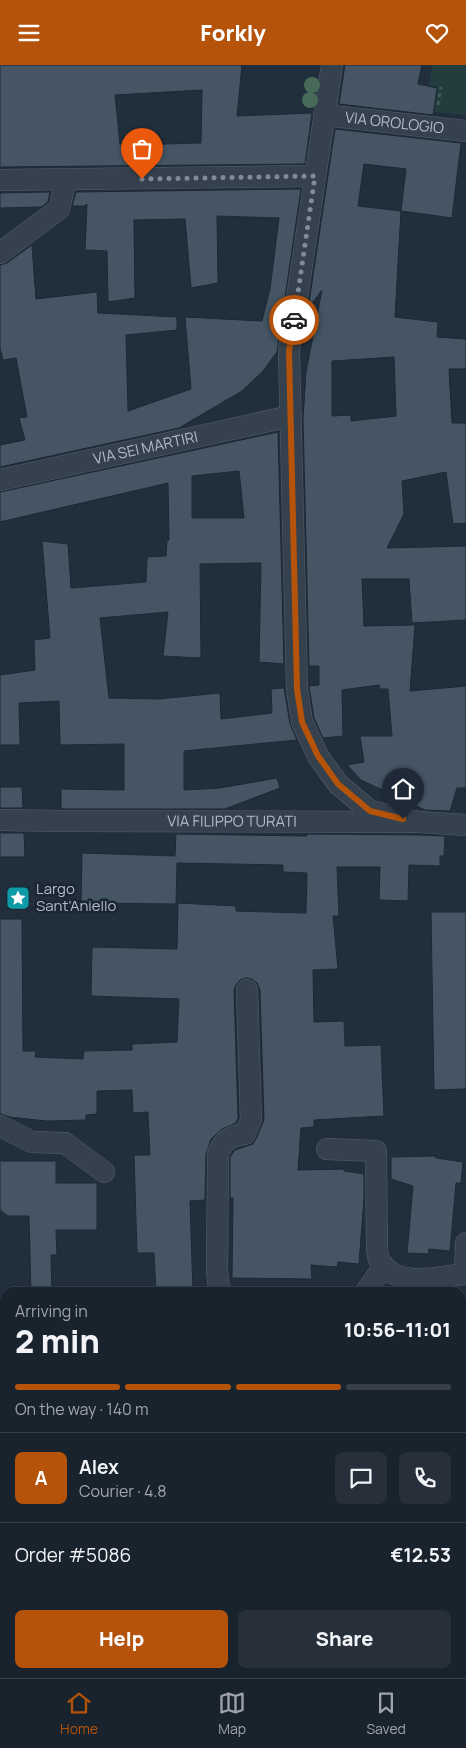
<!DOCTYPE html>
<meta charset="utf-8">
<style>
:root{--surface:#19232e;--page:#262f3a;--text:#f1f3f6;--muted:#9fa4aa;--line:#37404a;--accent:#b45309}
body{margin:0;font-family:Manrope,sans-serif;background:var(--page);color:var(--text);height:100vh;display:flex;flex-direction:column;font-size:19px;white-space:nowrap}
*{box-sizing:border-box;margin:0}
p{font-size:16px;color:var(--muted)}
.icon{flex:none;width:28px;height:28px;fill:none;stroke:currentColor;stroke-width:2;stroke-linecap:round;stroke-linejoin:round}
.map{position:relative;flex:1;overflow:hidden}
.panel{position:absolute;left:0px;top:1222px;width:466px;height:391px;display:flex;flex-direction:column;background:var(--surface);border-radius:15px 15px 0 0;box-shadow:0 1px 4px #0004,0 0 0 1px var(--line)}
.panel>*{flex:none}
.pin{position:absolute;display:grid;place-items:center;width:42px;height:42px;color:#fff;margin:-51px -21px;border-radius:50% 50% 50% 0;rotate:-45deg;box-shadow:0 0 5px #0007}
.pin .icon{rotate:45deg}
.courier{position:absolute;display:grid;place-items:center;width:50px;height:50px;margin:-25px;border:4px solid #b45309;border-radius:50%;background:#fff;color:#222;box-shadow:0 1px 6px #0007}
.summary em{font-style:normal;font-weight:800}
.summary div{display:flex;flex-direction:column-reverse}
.summary{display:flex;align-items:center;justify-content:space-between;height:85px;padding:0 15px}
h1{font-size:32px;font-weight:800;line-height:38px}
.bar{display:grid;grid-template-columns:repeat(4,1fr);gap:8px 5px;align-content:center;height:60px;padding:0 15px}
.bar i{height:6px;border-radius:4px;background:var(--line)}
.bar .selected{background:var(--accent)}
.bar p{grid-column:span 4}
.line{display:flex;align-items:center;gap:12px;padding:0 15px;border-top:1px solid var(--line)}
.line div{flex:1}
.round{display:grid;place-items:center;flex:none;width:52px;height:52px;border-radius:8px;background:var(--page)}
.primary-button{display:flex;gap:10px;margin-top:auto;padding:10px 15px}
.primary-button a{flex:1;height:58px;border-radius:8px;background:var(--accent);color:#fff;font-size:20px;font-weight:800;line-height:58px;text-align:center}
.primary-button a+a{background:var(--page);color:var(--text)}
header{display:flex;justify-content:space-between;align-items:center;height:65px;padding:0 15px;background:var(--accent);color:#fff;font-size:22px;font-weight:800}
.tabs{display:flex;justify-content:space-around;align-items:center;height:70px;border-top:1px solid var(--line);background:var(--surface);font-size:14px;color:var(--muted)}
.tabs a{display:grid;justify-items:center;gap:2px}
.tabs .selected{color:var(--accent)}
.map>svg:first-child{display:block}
.green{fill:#233d3e}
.building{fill:#455564;stroke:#1d2834;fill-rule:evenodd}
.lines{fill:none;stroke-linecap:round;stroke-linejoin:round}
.street-casing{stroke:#545f6b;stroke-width:22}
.path{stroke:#415a5b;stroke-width:3;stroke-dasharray:4 4;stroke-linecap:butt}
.street{stroke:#35414d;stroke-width:21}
.tree{fill:#486a58}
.done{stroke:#7f8b98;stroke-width:5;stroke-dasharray:0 9}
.route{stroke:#b45309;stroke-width:6}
.labels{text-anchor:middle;stroke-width:5;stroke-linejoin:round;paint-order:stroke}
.street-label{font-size:15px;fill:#b1bcc9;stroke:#1b2632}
.poi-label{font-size:15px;fill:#b1bcc9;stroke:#1b2632;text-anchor:start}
</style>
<header><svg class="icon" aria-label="menu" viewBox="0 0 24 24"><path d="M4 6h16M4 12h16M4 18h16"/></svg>Forkly<svg class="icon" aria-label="heart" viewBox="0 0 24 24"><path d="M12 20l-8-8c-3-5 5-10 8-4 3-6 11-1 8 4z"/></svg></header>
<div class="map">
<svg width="466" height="1613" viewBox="0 0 466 1613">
<rect width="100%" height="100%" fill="#212f3d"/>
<!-- green -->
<path class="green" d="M432 0H466V50L434 47 438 22 429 20Z"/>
<!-- building -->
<g class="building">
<path d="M0 0H242L237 51 312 48 305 99 0 102ZM202 25 201 78 130 80V79H120L115 30Z"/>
<path d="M345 0H422L418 19 437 23 433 50 339 39Z"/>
<path d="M335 64 461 78 452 153 401 146 395 252 438 257 437 272 466 274V304H449L452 358H466V458L453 459 446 407 402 416 404 449 387 483 466 481V555L412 558 409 514H362L364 561 415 560 410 626 466 621V723H457L450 746 425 745 361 715 347 700 364 697 360 671H392L388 624H380L379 620 342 625 343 671 323 673 314 653 309 621 319 620V601H309L303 354 306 307 322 225 308 244ZM364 99 406 104 401 146 358 141ZM394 292 396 351 351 356V350L332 351V296Z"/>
<path d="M301 124 277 287 263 306 242 326 179 363 0 402V380L25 375 19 353 27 352 16 293 3 295 0 283V200L7 198 32 180 36 234 97 227 98 248 177 252V265L126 270 128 346 191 324 185 252 262 256 270 224 279 153 217 151 218 218 191 223 185 154 134 155 135 233 108 237 107 186 85 185 87 139 84 141H72L76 127Z"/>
<path d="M0 127V128L50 127 48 137 41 142 0 143Z"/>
<path d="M278 367 284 599 259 597 261 498 200 499 201 593 163 591 168 547 100 553 109 633 158 634 220 628 221 654 272 648 271 624 284 623 290 659 297 675 184 686V725L220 723 277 713 280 723 225 744H61V724L124 725V679L60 680 59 636 19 638 20 680H0V610L35 605 34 575 50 573 42 476 68 479 71 523 146 517 147 492 166 491 167 476 169 475 168 418 0 457V427ZM239 406 244 453H192V411Z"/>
<path d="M0 722H22L23 743H0Z"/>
<path d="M0 768H24L25 792H0Z"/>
<path d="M176 769 307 771V769L419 770 445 771 444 791H440V801L409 800 408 836 379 835 380 802H337L339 851H333L338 904 313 905 314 957 344 956 345 981 381 980 384 1051 314 1055V1062L301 1063 298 1105 344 1104V1106L364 1109V1133L359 1199 338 1197 337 1202 311 1200 312 1214 232 1213 233 1133H230V1092L235 1085 253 1079 256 1074 264 1055 260 925 257 918 252 914 246 913 240 915 236 920 234 925 238 1053 236 1058 222 1064 211 1074 206 1089 205 1135 190 1136 193 1228H156L154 1188H137L134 1090H150L148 1047 133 1048 132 1025 97 1026V1049L86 1050V1055L46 1056 10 1052 0 1049V854H22L23 986H36L35 992 83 994 84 986 132 985V979L177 977 179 934 91 931 92 882 177 884 178 838 236 841V846L306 848 307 808 283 807V800L177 798 176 839 81 838 82 788 175 791Z"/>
<path d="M431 847H466V1024L434 1025Z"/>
<path d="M435 1091 436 1093 463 1097 461 1118H456L450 1186 429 1184 428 1189 407 1188 413 1121 391 1114V1092Z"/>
<path d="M0 1096H56V1118H97V1165H56L57 1190H51L52 1228H31L29 1151H8L0 1145Z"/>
</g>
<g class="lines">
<!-- street casing -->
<g class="street-casing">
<g id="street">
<path d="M332 0 289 286 297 624 302 657 318 691 338 719 370 746 419 757"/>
<path id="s1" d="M324 50 466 66"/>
<path d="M0 115 315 111"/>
<path d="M0 188 59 144 66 114"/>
<path id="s2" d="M0 415 291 351"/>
<path id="s3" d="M0 755 61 756 419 757 466 760"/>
<path d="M0 1061 32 1077 65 1078 104 1107"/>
<path d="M327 1084 376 1086 377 1184C378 1189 378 1195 381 1199 401 1223 438 1212 465 1209L466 1178"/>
<path d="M222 1228 219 1223 217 1207 218 1089C223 1075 230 1071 245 1069L251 1055 247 925"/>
<path d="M365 1228 384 1201"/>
<path d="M0 1259H5"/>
<path d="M0 1499H5"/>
<path d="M461 1501H466"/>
</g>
</g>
<!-- path -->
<path class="path" d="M438 40 441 22"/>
<!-- street -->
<use href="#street" class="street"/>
</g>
<!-- trees -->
<g class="tree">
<circle cx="312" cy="20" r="8"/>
<circle cx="310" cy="35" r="8"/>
</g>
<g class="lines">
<!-- done -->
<path class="done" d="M142 114 315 111 294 255"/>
<!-- route -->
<path class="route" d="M294 255 289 286 297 624 302 657 318 691 338 719 370 746 403 754"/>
</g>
<!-- icons -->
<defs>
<g id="sight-square" transform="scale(1.25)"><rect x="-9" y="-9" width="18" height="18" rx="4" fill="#0f9aa8" stroke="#1b2632"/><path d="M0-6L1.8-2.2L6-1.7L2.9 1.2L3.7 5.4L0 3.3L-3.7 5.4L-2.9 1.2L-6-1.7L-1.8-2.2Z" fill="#fff"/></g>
</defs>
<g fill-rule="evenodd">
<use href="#sight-square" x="18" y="833"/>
</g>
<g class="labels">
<!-- street labels -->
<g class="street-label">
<text dy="5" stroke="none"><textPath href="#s1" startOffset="71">VIA OROLOGIO</textPath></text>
<text dy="5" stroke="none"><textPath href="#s2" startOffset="149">VIA SEI MARTIRI</textPath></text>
<text dy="5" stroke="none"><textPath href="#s3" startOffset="232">VIA FILIPPO TURATI</textPath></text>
</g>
<!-- poi labels -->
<g class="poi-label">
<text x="36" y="829">Largo<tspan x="36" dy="17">Sant'Aniello</tspan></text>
</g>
</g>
</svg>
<div class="pin" style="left:142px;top:114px;background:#ea580c"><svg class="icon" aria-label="bag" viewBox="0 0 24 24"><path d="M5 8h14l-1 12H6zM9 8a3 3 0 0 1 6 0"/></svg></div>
<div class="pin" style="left:403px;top:754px;background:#1f2937"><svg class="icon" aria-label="home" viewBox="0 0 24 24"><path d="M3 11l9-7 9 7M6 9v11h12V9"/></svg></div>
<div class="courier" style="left:294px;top:255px"><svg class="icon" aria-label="car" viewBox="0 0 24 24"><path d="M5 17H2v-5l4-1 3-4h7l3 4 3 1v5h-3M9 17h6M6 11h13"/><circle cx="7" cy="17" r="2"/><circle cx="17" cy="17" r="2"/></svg></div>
<section class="panel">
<div class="summary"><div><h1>2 min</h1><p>Arriving in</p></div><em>10:56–11:01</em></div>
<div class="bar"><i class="selected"></i><i class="selected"></i><i class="selected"></i><i></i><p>On the way · 140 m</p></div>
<div class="line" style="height:90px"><b class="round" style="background:var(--accent);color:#fff">A</b><div><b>Alex</b><p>Courier · 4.8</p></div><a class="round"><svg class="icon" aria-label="chat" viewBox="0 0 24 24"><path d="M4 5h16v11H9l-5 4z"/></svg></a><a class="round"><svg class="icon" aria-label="phone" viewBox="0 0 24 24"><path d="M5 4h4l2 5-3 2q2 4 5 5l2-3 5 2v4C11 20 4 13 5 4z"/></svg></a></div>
<div class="line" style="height:65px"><div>Order #5086</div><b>€12.53</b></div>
<div class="primary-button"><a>Help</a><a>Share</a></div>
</section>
</div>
<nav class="tabs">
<a class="selected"><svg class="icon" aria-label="home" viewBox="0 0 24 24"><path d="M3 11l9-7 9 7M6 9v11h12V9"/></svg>Home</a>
<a><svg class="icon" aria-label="map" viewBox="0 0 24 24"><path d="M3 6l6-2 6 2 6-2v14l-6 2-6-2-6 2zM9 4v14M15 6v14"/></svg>Map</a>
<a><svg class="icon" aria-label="saved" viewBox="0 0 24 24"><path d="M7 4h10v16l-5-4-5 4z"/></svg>Saved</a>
</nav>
